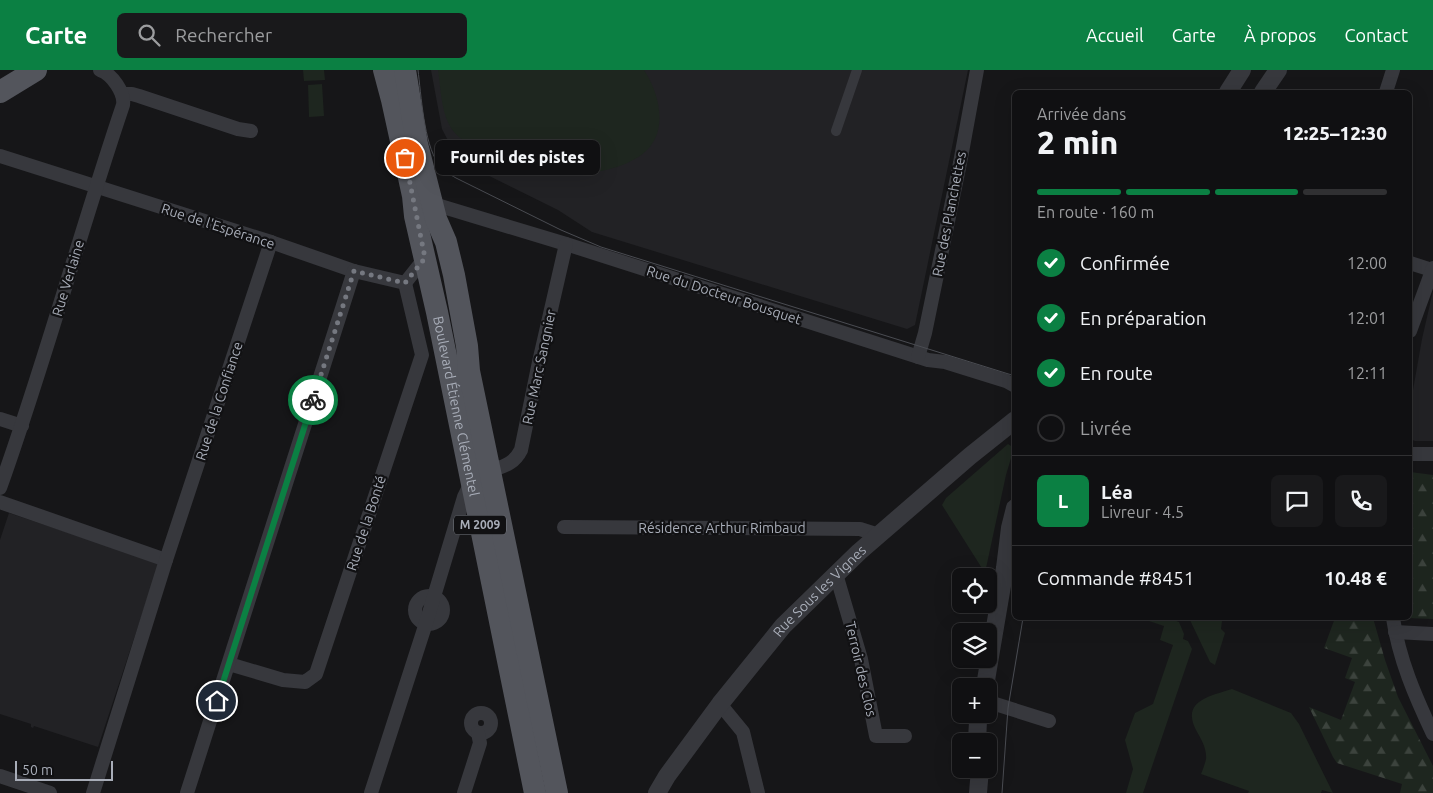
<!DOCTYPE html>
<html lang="fr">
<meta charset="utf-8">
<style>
:root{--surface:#101012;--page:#19191b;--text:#f1f3f6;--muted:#9c9d9f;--line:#303032;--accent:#0b8043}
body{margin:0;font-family:Ubuntu,sans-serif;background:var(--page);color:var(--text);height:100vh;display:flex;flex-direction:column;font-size:19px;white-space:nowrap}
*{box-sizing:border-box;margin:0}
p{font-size:16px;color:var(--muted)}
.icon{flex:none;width:28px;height:28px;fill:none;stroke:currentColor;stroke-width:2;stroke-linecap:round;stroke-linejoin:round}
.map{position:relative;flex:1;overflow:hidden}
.drawer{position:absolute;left:1012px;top:20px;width:400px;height:530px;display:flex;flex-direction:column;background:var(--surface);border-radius:8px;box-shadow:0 5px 20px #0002,0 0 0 1px var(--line)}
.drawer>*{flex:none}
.fabs{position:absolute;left:952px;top:498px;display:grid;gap:10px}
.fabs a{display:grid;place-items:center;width:45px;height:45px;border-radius:8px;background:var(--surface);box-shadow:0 5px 20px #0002,0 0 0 1px var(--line);font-size:25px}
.scale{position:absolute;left:15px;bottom:12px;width:98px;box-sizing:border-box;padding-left:5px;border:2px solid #a8adb8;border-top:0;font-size:14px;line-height:18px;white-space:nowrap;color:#a8adb8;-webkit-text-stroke:4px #111113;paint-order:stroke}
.pin{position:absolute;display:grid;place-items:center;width:42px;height:42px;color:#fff;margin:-21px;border:2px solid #fff;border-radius:50%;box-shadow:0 1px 5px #0007}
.courier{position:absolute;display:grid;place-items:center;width:50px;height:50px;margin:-25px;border:4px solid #0b8043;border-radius:50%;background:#fff;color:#222;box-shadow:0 1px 6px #0007}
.bubble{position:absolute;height:35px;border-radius:8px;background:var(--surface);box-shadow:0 5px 20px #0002,0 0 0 1px var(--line);font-size:16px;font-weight:800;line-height:35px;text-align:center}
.summary em{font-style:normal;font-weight:800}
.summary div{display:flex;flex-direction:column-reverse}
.summary{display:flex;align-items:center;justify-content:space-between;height:85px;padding:0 25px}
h1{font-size:32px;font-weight:800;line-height:38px}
.bar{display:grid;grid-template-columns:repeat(4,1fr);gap:8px 5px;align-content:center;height:60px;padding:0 25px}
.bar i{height:6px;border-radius:4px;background:var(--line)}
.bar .on{background:var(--accent)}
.bar p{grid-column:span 4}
.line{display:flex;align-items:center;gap:12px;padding:0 25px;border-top:1px solid var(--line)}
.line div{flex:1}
.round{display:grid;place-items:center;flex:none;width:52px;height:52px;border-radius:8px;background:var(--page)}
ol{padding:0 25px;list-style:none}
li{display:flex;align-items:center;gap:15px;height:55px}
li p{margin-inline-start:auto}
li .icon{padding:5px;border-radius:50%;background:var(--accent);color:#fff;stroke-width:4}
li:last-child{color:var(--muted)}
li i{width:28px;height:28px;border:2px solid var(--line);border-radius:50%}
header{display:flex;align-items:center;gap:30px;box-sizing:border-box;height:70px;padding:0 25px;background:var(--accent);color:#fff}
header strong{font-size:24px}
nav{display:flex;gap:28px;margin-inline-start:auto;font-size:18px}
.search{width:350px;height:45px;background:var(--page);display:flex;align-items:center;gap:12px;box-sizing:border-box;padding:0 18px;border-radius:8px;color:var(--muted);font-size:19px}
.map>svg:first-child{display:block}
.built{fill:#222225}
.green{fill:#1e261f}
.forest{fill:url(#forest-firs)}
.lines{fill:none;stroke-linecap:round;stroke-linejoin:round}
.pedestrian{stroke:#37383d;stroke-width:10}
.minor{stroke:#37383d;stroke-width:14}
.tertiary{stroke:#37383d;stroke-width:18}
.primary{stroke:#53555c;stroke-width:22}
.tram{stroke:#4a4c52;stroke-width:1}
.done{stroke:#757880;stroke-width:5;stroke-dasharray:0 9}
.route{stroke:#0b8043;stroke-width:6}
.labels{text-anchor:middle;stroke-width:4.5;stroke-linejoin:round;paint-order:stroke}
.shield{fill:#111113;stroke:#7b7e86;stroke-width:1}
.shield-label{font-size:12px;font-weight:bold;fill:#a8adb8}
.street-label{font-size:14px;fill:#a8adb8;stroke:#111113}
</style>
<header>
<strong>Carte</strong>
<div class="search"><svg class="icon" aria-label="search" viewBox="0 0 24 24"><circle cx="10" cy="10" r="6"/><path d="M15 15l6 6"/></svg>Rechercher</div>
<nav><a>Accueil</a><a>Carte</a><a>À propos</a><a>Contact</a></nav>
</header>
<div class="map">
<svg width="1433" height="723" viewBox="0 0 1433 723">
<defs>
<pattern id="forest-firs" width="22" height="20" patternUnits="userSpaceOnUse" patternTransform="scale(1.25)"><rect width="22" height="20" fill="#1e261f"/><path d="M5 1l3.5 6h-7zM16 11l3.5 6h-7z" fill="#3c433d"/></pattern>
</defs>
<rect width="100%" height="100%" fill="#161618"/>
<!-- built -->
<g class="built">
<path d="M431 0H968L915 255 907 259 592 162 558 140 465 94 455 84 442 59Z"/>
<path d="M1433 221V371H1415L1410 369V337L1422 269Z"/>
<path d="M9 443 159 493 98 677 34 656 33 658 31 657V654L0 644V470Z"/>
</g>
<!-- green -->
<g class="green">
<path d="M303 0H324L325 10 304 11Z"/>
<path d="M438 0H644C658 21 668 56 649 78 633 96 598 104 575 103 552 102 530 93 508 87 489 82 468 78 454 62 441 46 441 20 438 0Z"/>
<path d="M322 14 324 46 309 47 308 15Z"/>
<path d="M1008 374 1014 378 1006 405 985 503 942 435 946 428Z"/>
<path d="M1150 548H1175L1174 550 1179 552 1184 564 1183 569 1188 571 1192 579 1143 723H1126L1133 699 1125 670 1135 643 1153 634 1173 575 1160 570 1164 556 1149 551Z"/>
<path d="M1189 548H1210L1222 551 1221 559 1225 563 1215 595 1210 592Z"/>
<path d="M1232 619 1291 643 1299 654 1333 723 1322 720 1321 723H1248L1249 721 1201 704C1203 699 1205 694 1206 689 1207 678 1201 669 1196 660 1181 631 1210 626 1232 619Z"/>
</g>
<!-- forest -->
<g class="forest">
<path d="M1410 402 1433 405V549L1407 548H1410Z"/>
<path d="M1335 548H1373L1385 590 1398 627 1433 696V723H1400L1402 714 1337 693 1333 687 1309 637 1341 650 1355 612 1345 608 1352 588 1324 578Z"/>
</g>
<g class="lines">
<!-- pedestrian -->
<path class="pedestrian" d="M836 61 857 0"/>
<!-- minor -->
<g class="minor">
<path d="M1386 22 1393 0"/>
<path d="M122 24H132L139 26 238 59 251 61"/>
<path d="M0 86 271 172 354 201 405 213 425 188"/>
<path d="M427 132 566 174 928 290 945 292 1006 311 1015 316"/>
<path d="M1410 193 1432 200"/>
<path d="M1410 261 1433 198"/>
<path d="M918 287 925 263 960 93 977 0"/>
<path d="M0 349 22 356"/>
<path d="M1410 384H1433"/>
<path d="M490 401C504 396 514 394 521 380L539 292 566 174"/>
<path d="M0 418C45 292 80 162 123 35 125 23 112 4 100 0"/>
<path d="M0 432 166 490"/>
<path d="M564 457 860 459 879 465"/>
<path d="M836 504 861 589 876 666H905"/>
<circle cx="429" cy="540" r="14"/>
<path d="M1393 548C1399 589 1415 626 1433 664"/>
<path d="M1395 562 1433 564"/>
<path d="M229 594 283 610 305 612 316 604 422 285 405 213"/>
<path d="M989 632 1049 651"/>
<path d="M720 634 743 662 758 723"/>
<circle cx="481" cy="653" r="10"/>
<path d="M0 706 50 723"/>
<path d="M93 723 166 490 271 172"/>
<path d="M187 723 354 201"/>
<path d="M371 723 426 553 464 427 471 413"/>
<path d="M464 723 480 673 478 663"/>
</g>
<!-- tertiary -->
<g class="tertiary">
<path d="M1228 22 1242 0"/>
<path d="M1263 22 1278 0"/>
<path d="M985 616 1005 498 1010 458 1015 438"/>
<path d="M977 671 978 651 983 644"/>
<path id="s1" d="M657 723 667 706 720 634 783 556 859 482 970 386 1015 350"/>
<path d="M978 723 980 699"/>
</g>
<!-- primary -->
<g class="primary">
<path id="s2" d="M384 0 392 30 413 126 415 146 437 242 535 723"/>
<path d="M405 0 417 74 436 149 446 172 454 205 467 276 469 301 557 723"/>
<path d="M0 22 36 0"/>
</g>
<!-- tram -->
<g class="tram">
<path d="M418 0C421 24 424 74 438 93 443 100 449 104 456 108L561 160 601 177 1015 306"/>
<path d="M1002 723 1008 638 1023 548"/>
</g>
</g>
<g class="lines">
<!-- done -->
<path class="done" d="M313 330 354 201 405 213 425 188 405 88"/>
<!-- route -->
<path class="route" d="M217 631 313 330"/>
</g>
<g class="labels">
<!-- shield labels -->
<rect class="shield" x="454" y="445.5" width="52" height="19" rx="4"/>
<g class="shield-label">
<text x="480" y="459">M 2009</text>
</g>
<!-- street labels -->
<g class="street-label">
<text transform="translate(949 144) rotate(-79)" y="5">Rue des Planchettes</text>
<text transform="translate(218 156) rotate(18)" y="5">Rue de l'Espérance</text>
<text transform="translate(68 208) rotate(-73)" y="5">Rue Verlaine</text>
<text transform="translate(724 225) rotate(18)" y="5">Rue du Docteur Bousquet</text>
<text transform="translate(539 297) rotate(-78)" y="5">Rue Marc Sangnier</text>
<text transform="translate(219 331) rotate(-72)" y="5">Rue de la Confiance</text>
<text dy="5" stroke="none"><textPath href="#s2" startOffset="344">Boulevard Étienne Clémentel</textPath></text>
<text transform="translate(366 453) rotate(-72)" y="5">Rue de la Bonté</text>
<text x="722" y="463">Résidence Arthur Rimbaud</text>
<text dy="5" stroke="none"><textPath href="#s1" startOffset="260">Rue Sous les Vignes</textPath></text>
<text transform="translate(861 599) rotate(77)" y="5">Terroir des Clos</text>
</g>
</g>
</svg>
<div class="fabs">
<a><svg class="icon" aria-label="locate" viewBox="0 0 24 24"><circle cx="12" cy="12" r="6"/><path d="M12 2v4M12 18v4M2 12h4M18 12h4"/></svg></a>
<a><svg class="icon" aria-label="layers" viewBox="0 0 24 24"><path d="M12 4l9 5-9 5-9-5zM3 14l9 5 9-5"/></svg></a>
<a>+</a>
<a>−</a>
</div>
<div class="scale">50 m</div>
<div class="pin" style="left:405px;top:88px;background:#ea580c"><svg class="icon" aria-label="bag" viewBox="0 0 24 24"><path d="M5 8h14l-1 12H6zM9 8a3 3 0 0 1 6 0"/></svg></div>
<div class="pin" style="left:217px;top:631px;background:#1f2937"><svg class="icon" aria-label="home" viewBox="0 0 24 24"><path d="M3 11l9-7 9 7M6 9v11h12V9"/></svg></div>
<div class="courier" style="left:313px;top:330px"><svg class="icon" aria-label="bike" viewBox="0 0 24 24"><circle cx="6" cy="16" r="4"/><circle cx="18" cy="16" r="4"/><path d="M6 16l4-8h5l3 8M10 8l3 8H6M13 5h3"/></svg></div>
<div class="bubble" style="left:435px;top:70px;width:165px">Fournil des pistes</div>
<section class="drawer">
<div class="summary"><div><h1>2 min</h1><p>Arrivée dans</p></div><em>12:25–12:30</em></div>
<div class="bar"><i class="on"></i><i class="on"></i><i class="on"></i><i></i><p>En route · 160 m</p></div>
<ol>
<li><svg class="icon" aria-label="check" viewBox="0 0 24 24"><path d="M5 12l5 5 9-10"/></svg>Confirmée<p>12:00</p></li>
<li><svg class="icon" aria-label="check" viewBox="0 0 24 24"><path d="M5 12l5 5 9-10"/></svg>En préparation<p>12:01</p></li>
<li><svg class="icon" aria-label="check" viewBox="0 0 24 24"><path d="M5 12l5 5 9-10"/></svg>En route<p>12:11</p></li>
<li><i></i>Livrée</li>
</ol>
<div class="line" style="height:90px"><b class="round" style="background:var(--accent);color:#fff">L</b><div><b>Léa</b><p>Livreur · 4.5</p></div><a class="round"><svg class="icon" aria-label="chat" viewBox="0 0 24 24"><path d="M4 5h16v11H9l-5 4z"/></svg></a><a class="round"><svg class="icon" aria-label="phone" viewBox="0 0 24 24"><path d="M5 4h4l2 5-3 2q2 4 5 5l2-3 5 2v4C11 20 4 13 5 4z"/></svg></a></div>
<div class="line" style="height:65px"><div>Commande #8451</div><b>10.48 €</b></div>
</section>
</div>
